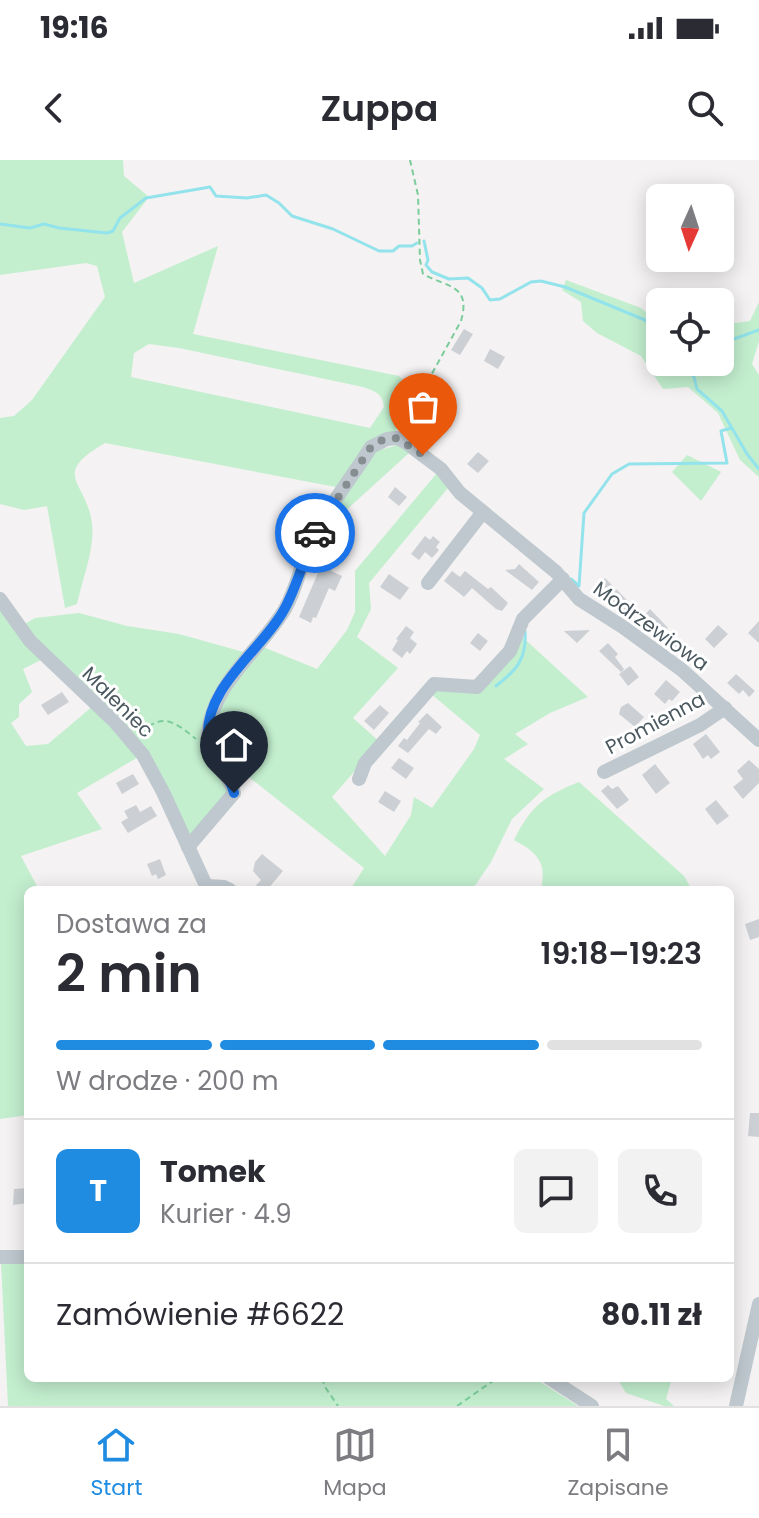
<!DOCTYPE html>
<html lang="pl">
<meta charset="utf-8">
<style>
:root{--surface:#fff;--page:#f2f2f3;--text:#2b2b33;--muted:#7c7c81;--line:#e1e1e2;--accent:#208ce1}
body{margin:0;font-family:Poppins,sans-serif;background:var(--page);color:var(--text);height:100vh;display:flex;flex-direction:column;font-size:30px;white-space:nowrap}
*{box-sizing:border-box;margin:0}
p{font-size:26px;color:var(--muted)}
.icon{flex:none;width:44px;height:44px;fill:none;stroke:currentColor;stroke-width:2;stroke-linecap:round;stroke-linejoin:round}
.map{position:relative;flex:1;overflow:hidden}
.side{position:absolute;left:24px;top:726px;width:710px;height:496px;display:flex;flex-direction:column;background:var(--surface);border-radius:12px;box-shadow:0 4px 20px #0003}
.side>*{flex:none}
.needle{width:52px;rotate:183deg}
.tools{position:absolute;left:646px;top:24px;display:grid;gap:16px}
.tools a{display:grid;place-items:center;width:88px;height:88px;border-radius:12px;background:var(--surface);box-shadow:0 4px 20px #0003;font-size:40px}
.pin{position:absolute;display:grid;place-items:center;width:68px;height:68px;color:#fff;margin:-82px -34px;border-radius:50% 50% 50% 0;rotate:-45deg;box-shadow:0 0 8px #0007}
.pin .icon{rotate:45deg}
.courier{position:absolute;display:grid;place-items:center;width:80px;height:80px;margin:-40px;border:6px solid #1a73e8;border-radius:50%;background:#fff;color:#222;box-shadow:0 2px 10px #0007}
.head em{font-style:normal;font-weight:600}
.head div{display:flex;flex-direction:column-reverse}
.head{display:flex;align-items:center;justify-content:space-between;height:136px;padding:0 32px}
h1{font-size:52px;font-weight:600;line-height:60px}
.bar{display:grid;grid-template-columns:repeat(4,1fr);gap:12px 8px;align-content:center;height:96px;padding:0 32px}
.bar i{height:10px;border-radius:6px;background:var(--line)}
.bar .selected{background:var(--accent)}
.bar p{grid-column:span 4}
.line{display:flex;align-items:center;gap:20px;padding:0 32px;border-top:2px solid var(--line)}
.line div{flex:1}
.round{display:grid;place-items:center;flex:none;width:84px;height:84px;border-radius:12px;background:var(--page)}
.status{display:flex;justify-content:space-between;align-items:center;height:56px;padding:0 40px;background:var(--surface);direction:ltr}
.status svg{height:22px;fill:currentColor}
header{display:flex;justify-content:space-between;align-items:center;height:104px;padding:0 32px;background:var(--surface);font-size:36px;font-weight:600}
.tabs{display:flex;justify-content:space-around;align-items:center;height:112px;border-top:2px solid var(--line);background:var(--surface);font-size:22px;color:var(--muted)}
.tabs a{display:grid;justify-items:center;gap:4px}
.tabs .selected{color:var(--accent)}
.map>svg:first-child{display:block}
.green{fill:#c3efcf;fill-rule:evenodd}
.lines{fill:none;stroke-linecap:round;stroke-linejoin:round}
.stream{stroke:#92e3eb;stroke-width:3}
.building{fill:#ccd0d4}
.path{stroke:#7ccd9b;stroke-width:2;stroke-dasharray:6 4;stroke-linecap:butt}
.minor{stroke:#bec8ce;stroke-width:14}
.done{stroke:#868e92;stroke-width:8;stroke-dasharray:0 14.4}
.route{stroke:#1a73e8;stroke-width:10}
.labels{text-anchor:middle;stroke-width:6;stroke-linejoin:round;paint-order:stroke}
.street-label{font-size:20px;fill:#4a585f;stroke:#fff}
</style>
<div class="status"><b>19:16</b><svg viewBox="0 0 49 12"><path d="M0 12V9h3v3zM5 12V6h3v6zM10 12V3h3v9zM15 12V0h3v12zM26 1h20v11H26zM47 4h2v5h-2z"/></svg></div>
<header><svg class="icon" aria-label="back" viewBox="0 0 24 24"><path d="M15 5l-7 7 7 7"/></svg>Zuppa<svg class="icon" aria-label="search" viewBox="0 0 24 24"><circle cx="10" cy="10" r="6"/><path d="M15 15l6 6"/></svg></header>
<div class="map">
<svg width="759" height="1246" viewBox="0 0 759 1246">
<rect width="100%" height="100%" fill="#f4f2f2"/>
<!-- green -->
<g class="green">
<path d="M0 0H123L124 16 149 37 122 72 134 123 218 86 193 174 399 216 415 233 394 274 385 275 341 328 105 283C49 316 87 320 92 364 95 389 82 420 77 444L65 448 47 346 24 350 0 344V258L14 256 32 240 105 137 97 106 86 103 0 115ZM149 184 179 188 363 227C375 231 383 234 384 247L370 268 131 217 134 193Z"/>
<path d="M566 120 641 148 659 163 660 202H720V165L750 161 759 142V181L752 204 759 215V317L740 300 718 253 688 227 663 229 641 196 597 173 583 161 581 142 562 130Z"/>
<path d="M398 285 409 293 332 363 329 359 376 291Z"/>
<path d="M687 295 721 312 701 341 672 312Z"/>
<path d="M437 313 448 328 369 423 371 449 357 477 398 508 353 558 380 582 332 637 385 696 411 655 414 637 432 648 474 589 480 575 430 533 443 525 471 532 519 474 588 537 550 553 515 574 528 584 504 599 544 629 512 659 491 702 472 730H350L364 708 245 614 236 624C185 570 228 533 263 487L317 509 347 470 355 452V411Z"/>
<path d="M0 444 41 500 23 509 32 532 19 544V557L11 563 26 586 48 584 93 546 140 596 77 633 102 669 21 696 39 730H28V955L0 959Z"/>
<path d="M79 453 127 466 179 474 247 493 204 576 229 633 189 680 165 627 23 465 35 458Z"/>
<path d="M579 622 684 716 692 730H541C547 702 538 693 514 680 531 646 544 636 579 622Z"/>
<path d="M1 1102H28V1218H534L578 1246H8Z"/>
<path d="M617 1218H672L666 1239 674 1246H664L626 1233Z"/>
</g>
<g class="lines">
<!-- stream -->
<g class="stream">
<path d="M0 64 30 68 44 64 59 68 107 73 113 71 120 58 146 38 210 27 216 36 247 38 266 35 279 43 292 56 333 69 379 91H393L399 86H412L417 83"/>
<path d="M424 81 428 100 426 105 432 112 449 119 468 118 482 128 490 140 500 139 531 122 541 121 565 127 645 160 660 181"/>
<path d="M720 184 759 170"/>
<path d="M679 202 694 217 697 229 722 251 747 294 759 309"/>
<path d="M571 419 579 426 584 353 612 314 629 304 727 303 721 271 731 268"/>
<path d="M496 526C517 510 527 498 525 471"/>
</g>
</g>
<!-- building -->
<g class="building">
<path d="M464 169 473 174 460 195 451 190Z"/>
<path d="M490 189 505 197 498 209 484 201Z"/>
<path d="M434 260 444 268 437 278 427 270Z"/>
<path d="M478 292 489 301 478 313 467 304Z"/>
<path d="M395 327 407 337 399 346 388 337Z"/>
<path d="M342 374 354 383 347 392 335 383Z"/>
<path d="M425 376 430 380 433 376 440 382 436 387 439 390 432 398 425 392 419 400 411 394Z"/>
<path d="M519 404 539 422 532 430 505 410 515 409Z"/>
<path d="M321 406 342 416 335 431 329 428 316 458 313 457 311 463 299 457Z"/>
<path d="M452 411 460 417 465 411 488 429 491 427 508 443 502 451 496 449 472 428 464 437 444 421Z"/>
<path d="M389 414 409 428 400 440 380 427Z"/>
<path d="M605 418 635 448 628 455 626 452 623 455 602 434 605 431 598 424Z"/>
<path d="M650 449 668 468 658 477 641 459Z"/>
<path d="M759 461V483L748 473Z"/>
<path d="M718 465 728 474 714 488 705 479Z"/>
<path d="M406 466 414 472 410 478 417 484 410 494 407 491 402 498 392 490 398 480 396 479Z"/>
<path d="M590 470 577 483 564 471Z"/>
<path d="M478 473 488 481 480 491 470 483Z"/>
<path d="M679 478 686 485 678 495 670 489Z"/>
<path d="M608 483 618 494 615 497 624 509 621 512 599 491Z"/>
<path d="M630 506 639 517 628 526 619 514Z"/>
<path d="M736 514 755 531 749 537 743 530 739 534 727 523Z"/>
<path d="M666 520 680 532 672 541 669 539 665 544 654 534Z"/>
<path d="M62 532 69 542 48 555 41 545Z"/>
<path d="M628 543 644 557 635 567 619 554 621 547Z"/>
<path d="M380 545 389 553 374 570 364 561Z"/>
<path d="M427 553 442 567 436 574 429 569 408 593 398 586 404 578 407 580 420 563 418 562Z"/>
<path d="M706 574 720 592 711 599 708 595 703 599 693 584Z"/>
<path d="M399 598 414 608 406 619 391 608Z"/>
<path d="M749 600 759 609V623L743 639 733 627 743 619 737 611Z"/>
<path d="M655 604 670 623 656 634 642 615Z"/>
<path d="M133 614 139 624 122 634 116 623Z"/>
<path d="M608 625 612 629 618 626 629 640 617 649 601 631Z"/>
<path d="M385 631 401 641 394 652 378 642Z"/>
<path d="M716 640 729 656 717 665 705 649Z"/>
<path d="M136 645 140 652 151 646 157 656 128 673 121 662 128 658 124 651Z"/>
<path d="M262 694 283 711 267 730H262L256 725 261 720 253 711 255 702Z"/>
<path d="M160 699 166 715 158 719 156 714 152 716 147 704Z"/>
<path d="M759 759V777L750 780 745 764Z"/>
<path d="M750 953H759V977L748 976Z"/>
<path d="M28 1028V1043L13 1045 14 1029Z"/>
</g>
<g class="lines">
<!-- path -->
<g class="path">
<path d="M403 266 461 161C471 125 449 128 423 114L420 100 418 35 410 0"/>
<path d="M141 573C163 551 176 563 196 579"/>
<path d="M322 1218 325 1227 338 1246"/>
<path d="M457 1246 497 1218"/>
</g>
<!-- minor -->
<g class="minor">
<path d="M428 423 483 352"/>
<path d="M0 439 30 481 115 562 143 595 163 632 208 730"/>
<path d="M604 612 700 565 725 548"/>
<path d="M359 619 365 603 434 524 477 527 510 491 523 459 563 419"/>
<path d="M188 687 234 633C229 609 205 604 208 573 213 522 260 491 285 449 298 426 302 398 314 375 330 344 353 316 371 287L387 279 397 278 405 282 441 309 460 333 556 412 579 439 623 467 682 510 759 580"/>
<path d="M207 726 224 727 230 730"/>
<path d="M0 1097H28"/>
<path d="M549 1218 592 1246"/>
<path d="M736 1246 759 1144"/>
</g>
</g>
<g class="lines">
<!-- done -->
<path class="done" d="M315 373 371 287 379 281 397 278 423 295"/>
<!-- route -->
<path class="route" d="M234 633C228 608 211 612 208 579 204 526 263 490 285 448 298 424 304 397 315 373"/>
</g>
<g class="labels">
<!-- street labels -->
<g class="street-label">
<text transform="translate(651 466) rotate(36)" y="7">Modrzewiowa</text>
<text transform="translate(118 542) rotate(45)" y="7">Maleniec</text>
<text transform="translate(655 563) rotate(-28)" y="7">Promienna</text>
</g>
</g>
</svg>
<div class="tools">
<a><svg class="needle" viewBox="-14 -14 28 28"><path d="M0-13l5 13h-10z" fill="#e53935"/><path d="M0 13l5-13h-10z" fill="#7c7c81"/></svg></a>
<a><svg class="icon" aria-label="locate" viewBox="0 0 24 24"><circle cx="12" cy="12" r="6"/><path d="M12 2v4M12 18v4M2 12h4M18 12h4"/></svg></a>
</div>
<div class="pin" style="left:423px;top:295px;background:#ea580c"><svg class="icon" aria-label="bag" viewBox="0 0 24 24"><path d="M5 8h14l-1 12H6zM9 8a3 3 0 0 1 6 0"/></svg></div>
<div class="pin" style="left:234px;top:633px;background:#1f2937"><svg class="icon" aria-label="home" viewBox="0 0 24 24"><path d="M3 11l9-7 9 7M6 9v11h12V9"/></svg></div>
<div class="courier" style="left:315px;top:373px"><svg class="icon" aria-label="car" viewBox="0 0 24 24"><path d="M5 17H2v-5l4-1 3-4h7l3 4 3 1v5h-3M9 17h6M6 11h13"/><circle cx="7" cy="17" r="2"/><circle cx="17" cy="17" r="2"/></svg></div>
<section class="side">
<div class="head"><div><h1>2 min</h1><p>Dostawa za</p></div><em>19:18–19:23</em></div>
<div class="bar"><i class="selected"></i><i class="selected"></i><i class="selected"></i><i></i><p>W drodze · 200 m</p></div>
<div class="line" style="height:144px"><b class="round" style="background:var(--accent);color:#fff">T</b><div><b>Tomek</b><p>Kurier · 4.9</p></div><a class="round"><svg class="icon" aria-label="chat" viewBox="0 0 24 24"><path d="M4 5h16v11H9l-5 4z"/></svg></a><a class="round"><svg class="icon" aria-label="phone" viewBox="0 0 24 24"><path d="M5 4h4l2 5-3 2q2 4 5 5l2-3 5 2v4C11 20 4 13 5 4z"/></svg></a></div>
<div class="line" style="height:104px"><div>Zamówienie #6622</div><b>80.11 zł</b></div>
</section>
</div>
<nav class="tabs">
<a class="selected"><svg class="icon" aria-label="home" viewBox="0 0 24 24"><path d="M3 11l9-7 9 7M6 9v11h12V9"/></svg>Start</a>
<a><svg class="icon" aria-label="map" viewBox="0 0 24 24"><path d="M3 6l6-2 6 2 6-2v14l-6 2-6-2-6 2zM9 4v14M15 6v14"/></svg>Mapa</a>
<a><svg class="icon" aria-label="saved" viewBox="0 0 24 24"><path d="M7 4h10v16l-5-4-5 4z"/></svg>Zapisane</a>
</nav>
